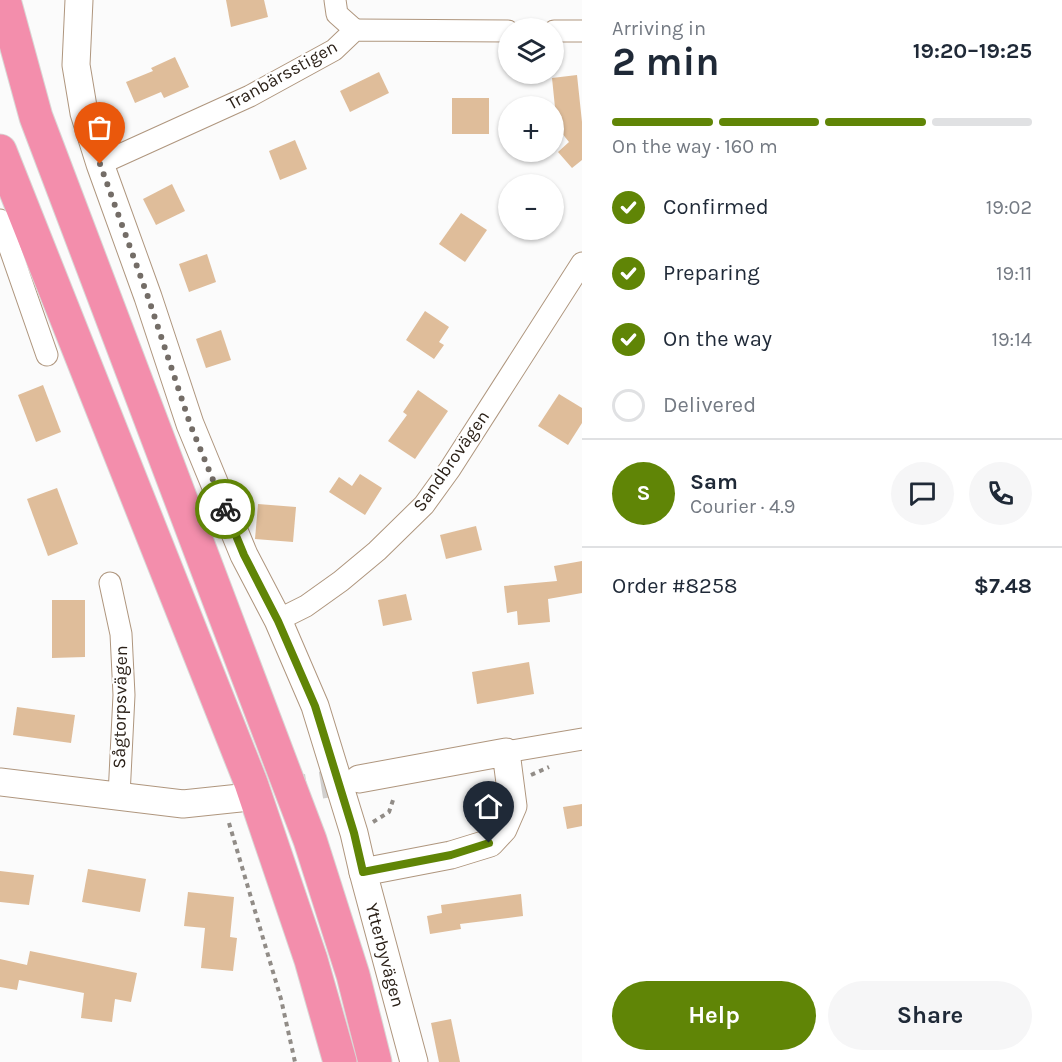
<!DOCTYPE html>
<meta charset="utf-8">
<style>
:root{--surface:#fff;--page:#f6f6f7;--text:#1f2937;--muted:#747a83;--line:#e0e1e3;--accent:#608506}
body{margin:0;font-family:Karla,sans-serif;background:var(--page);color:var(--text);height:100vh;display:flex;flex-direction:column;font-size:22px;white-space:nowrap}
*{box-sizing:border-box;margin:0}
p{font-size:20px;color:var(--muted)}
.icon{flex:none;width:33px;height:33px;fill:none;stroke:currentColor;stroke-width:2;stroke-linecap:round;stroke-linejoin:round}
.map{position:relative;flex:1;overflow:hidden}
.details{display:flex;flex-direction:column;background:var(--surface);width:480px}
.details>*{flex:none}
.fabs{position:absolute;left:498px;top:18px;display:grid;gap:12px}
.fabs a{display:grid;place-items:center;width:66px;height:66px;border-radius:50%;background:var(--surface);box-shadow:0 2px 4px #0004;font-size:30px}
.pin{position:absolute;display:grid;place-items:center;width:51px;height:51px;color:#fff;margin:-62px -26px;border-radius:50% 50% 50% 0;rotate:-45deg;box-shadow:0 0 6px #0007}
.pin .icon{rotate:45deg}
.courier{position:absolute;display:grid;place-items:center;width:60px;height:60px;margin:-30px;border:4px solid #608506;border-radius:50%;background:#fff;color:#222;box-shadow:0 2px 8px #0007}
.headline em{font-style:normal;font-weight:700}
.headline div{display:flex;flex-direction:column-reverse}
.headline{display:flex;align-items:center;justify-content:space-between;height:102px;padding:0 30px}
h1{font-size:39px;font-weight:700;line-height:45px}
.bar{display:grid;grid-template-columns:repeat(4,1fr);gap:9px 6px;align-content:center;height:72px;padding:0 30px}
.bar i{height:8px;border-radius:4px;background:var(--line)}
.bar .active{background:var(--accent)}
.bar p{grid-column:span 4}
.line{display:flex;align-items:center;gap:15px;padding:0 30px;border-top:2px solid var(--line)}
.line div{flex:1}
.round{display:grid;place-items:center;flex:none;width:63px;height:63px;border-radius:32px;background:var(--page)}
ol{padding:0 30px;list-style:none}
li{display:flex;align-items:center;gap:18px;height:66px}
li p{margin-inline-start:auto}
li .icon{padding:6px;border-radius:50%;background:var(--accent);color:#fff;stroke-width:4}
li:last-child{color:var(--muted)}
li i{width:33px;height:33px;border:3px solid var(--line);border-radius:50%}
.action{display:flex;gap:12px;margin-top:auto;padding:12px 30px}
.action a{flex:1;height:69px;border-radius:36px;background:var(--accent);color:#fff;font-size:24px;font-weight:700;line-height:69px;text-align:center}
.action a+a{background:var(--page);color:var(--text)}
main{display:flex;flex:1;min-height:0}
.map>svg:first-child{display:block}
.building{fill:#dfbd9a}
.lines{fill:none;stroke-linecap:round;stroke-linejoin:round}
.tertiary-tunnel{stroke:#d1cfce;stroke-width:27;stroke-dasharray:27 14;stroke-linecap:butt}
.minor-casing{stroke:#af967e;stroke-width:23}
.tertiary-casing{stroke:#af967e;stroke-width:29}
.motorway-casing{stroke:#d9d7d5;stroke-width:35}
.path{stroke:#918c87;stroke-width:4;stroke-dasharray:4.5 4.5;stroke-linecap:butt}
.minor{stroke:#fff;stroke-width:21}
.tertiary{stroke:#fff;stroke-width:27}
.motorway{stroke:#f38eac;stroke-width:33}
.done{stroke:#746d67;stroke-width:6;stroke-dasharray:0 10.8}
.route{stroke:#608506;stroke-width:8}
.labels{text-anchor:middle;stroke-width:4.5;stroke-linejoin:round;paint-order:stroke}
.street-label{font-size:18px;fill:#2b2118;stroke:#fff}
</style>
<main>
<div class="map">
<svg width="582" height="1062" viewBox="0 0 582 1062">
<rect width="100%" height="100%" fill="#fbfbfb"/>
<!-- building -->
<g class="building">
<path d="M226 0H264L268 17 231 27Z"/>
<path d="M175 57 189 87 164 98 161 92 135 103 126 82 153 71 151 68Z"/>
<path d="M379 72 389 93 350 112 340 91Z"/>
<path d="M577 75 582 122V160L572 168 558 152 569 142 557 127 552 78Z"/>
<rect x="452" y="98" width="37" height="36"/>
<path d="M295 140 307 169 280 180 269 151Z"/>
<path d="M172 184 185 211 156 225 143 199Z"/>
<path d="M461 213 487 230 465 262 439 244Z"/>
<path d="M207 254 216 282 189 292 179 264Z"/>
<path d="M425 311 449 327 439 342 444 345 434 359 406 340Z"/>
<path d="M221 330 231 360 206 368 196 339Z"/>
<path d="M43 385 61 432 36 442 18 395Z"/>
<path d="M418 390 448 411 415 459 388 441 407 415 403 412Z"/>
<path d="M559 394 582 408V423L568 445 538 426Z"/>
<path d="M360 474 382 488 365 515 329 492 339 477 352 486Z"/>
<path d="M57 488 78 544 48 556 27 499Z"/>
<path d="M258 504 296 507 293 542 255 539Z"/>
<path d="M476 526 482 550 446 559 440 535Z"/>
<path d="M582 561V593L548 599 550 622 518 625 517 611 507 613 504 586 557 581 554 566Z"/>
<path d="M406 594 412 620 383 626 378 600Z"/>
<path d="M52 600H85V657L52 658Z"/>
<path d="M529 662 534 694 477 704 472 672Z"/>
<path d="M17 707 75 715 71 743 13 735Z"/>
<path d="M582 804V826L567 829 563 807Z"/>
<path d="M88 869 146 879 140 912 82 902Z"/>
<path d="M0 871 34 875 29 905 0 902Z"/>
<path d="M188 892 234 897 230 937 237 938 233 971 201 968 205 928 184 926Z"/>
<path d="M521 894 523 916 460 924 461 929 430 934 427 916 442 913 441 905Z"/>
<path d="M30 951 137 973 131 1002 115 999 112 1022 81 1018 84 993 19 980 17 990 0 987V959L27 965Z"/>
<path d="M451 1019 460 1062H439L431 1023Z"/>
</g>
<g class="lines">
<!-- tertiary-tunnel -->
<path class="tertiary-tunnel" d="M240 798 359 779"/>
<!-- minor casing -->
<g class="minor-casing">
<g id="minor">
<path d="M335 0 337 14 355 30"/>
<path d="M554 31H582"/>
<path d="M100 164 250 96 334 50 355 30 508 31"/>
<path d="M0 220 47 355"/>
<path d="M110 583 121 634 124 695 119 796"/>
<path d="M278 620 306 606 341 581 377 551 424 505 450 469 582 263"/>
<path d="M506 752 582 739"/>
</g>
</g>
<!-- tertiary casing -->
<g class="tertiary-casing">
<g id="tertiary">
<path d="M79 0 76 65 84 113 100 164 148 297 190 424 244 555 278 620 315 706 354 833 363 872 414 1062"/>
<path d="M359 779 506 752 513 806 503 829 490 843 451 855 363 872"/>
<path d="M0 782 183 804 240 798"/>
</g>
</g>
<!-- motorway casing -->
<g class="motorway-casing">
<g id="motorway">
<path d="M4 0 36 117 310 840 353 975 375 1062"/>
<path d="M0 151 251 783 311 960 340 1062"/>
</g>
</g>
<!-- path -->
<g class="path">
<path d="M531 775 549 767"/>
<path d="M373 822 389 812 394 797"/>
<path d="M229 823 281 999 295 1062"/>
</g>
<!-- minor -->
<use href="#minor" class="minor"/>
<!-- tertiary -->
<use href="#tertiary" class="tertiary"/>
<!-- motorway -->
<use href="#motorway" class="motorway"/>
</g>
<g class="lines">
<!-- done -->
<path class="done" d="M100 164 148 297 190 424 225 509"/>
<!-- route -->
<path class="route" d="M225 509 244 555 278 621 315 706 354 833 363 872 451 855 489 843"/>
</g>
<g class="labels">
<!-- street labels -->
<g class="street-label">
<text transform="translate(282 75) rotate(-29)" y="6">Tranbärsstigen</text>
<text transform="translate(451 461) rotate(-55)" y="6">Sandbrovägen</text>
<text transform="translate(120 707) rotate(-89)" y="6">Sågtorpsvägen</text>
<text transform="translate(385 955) rotate(75)" y="6">Ytterbyvägen</text>
</g>
</g>
</svg>
<div class="fabs">
<a><svg class="icon" aria-label="layers" viewBox="0 0 24 24"><path d="M12 4l9 5-9 5-9-5zM3 14l9 5 9-5"/></svg></a>
<a>+</a>
<a>−</a>
</div>
<div class="pin" style="left:100px;top:164px;background:#ea580c"><svg class="icon" aria-label="bag" viewBox="0 0 24 24"><path d="M5 8h14l-1 12H6zM9 8a3 3 0 0 1 6 0"/></svg></div>
<div class="pin" style="left:489px;top:843px;background:#1f2937"><svg class="icon" aria-label="home" viewBox="0 0 24 24"><path d="M3 11l9-7 9 7M6 9v11h12V9"/></svg></div>
<div class="courier" style="left:225px;top:509px"><svg class="icon" aria-label="bike" viewBox="0 0 24 24"><circle cx="6" cy="16" r="4"/><circle cx="18" cy="16" r="4"/><path d="M6 16l4-8h5l3 8M10 8l3 8H6M13 5h3"/></svg></div>
</div>
<section class="details">
<div class="headline"><div><h1>2 min</h1><p>Arriving in</p></div><em>19:20–19:25</em></div>
<div class="bar"><i class="active"></i><i class="active"></i><i class="active"></i><i></i><p>On the way · 160 m</p></div>
<ol>
<li><svg class="icon" aria-label="check" viewBox="0 0 24 24"><path d="M5 12l5 5 9-10"/></svg>Confirmed<p>19:02</p></li>
<li><svg class="icon" aria-label="check" viewBox="0 0 24 24"><path d="M5 12l5 5 9-10"/></svg>Preparing<p>19:11</p></li>
<li><svg class="icon" aria-label="check" viewBox="0 0 24 24"><path d="M5 12l5 5 9-10"/></svg>On the way<p>19:14</p></li>
<li><i></i>Delivered</li>
</ol>
<div class="line" style="height:108px"><b class="round" style="background:var(--accent);color:#fff">S</b><div><b>Sam</b><p>Courier · 4.9</p></div><a class="round"><svg class="icon" aria-label="chat" viewBox="0 0 24 24"><path d="M4 5h16v11H9l-5 4z"/></svg></a><a class="round"><svg class="icon" aria-label="phone" viewBox="0 0 24 24"><path d="M5 4h4l2 5-3 2q2 4 5 5l2-3 5 2v4C11 20 4 13 5 4z"/></svg></a></div>
<div class="line" style="height:78px"><div>Order #8258</div><b>$7.48</b></div>
<div class="action"><a>Help</a><a>Share</a></div>
</section>
</main>
